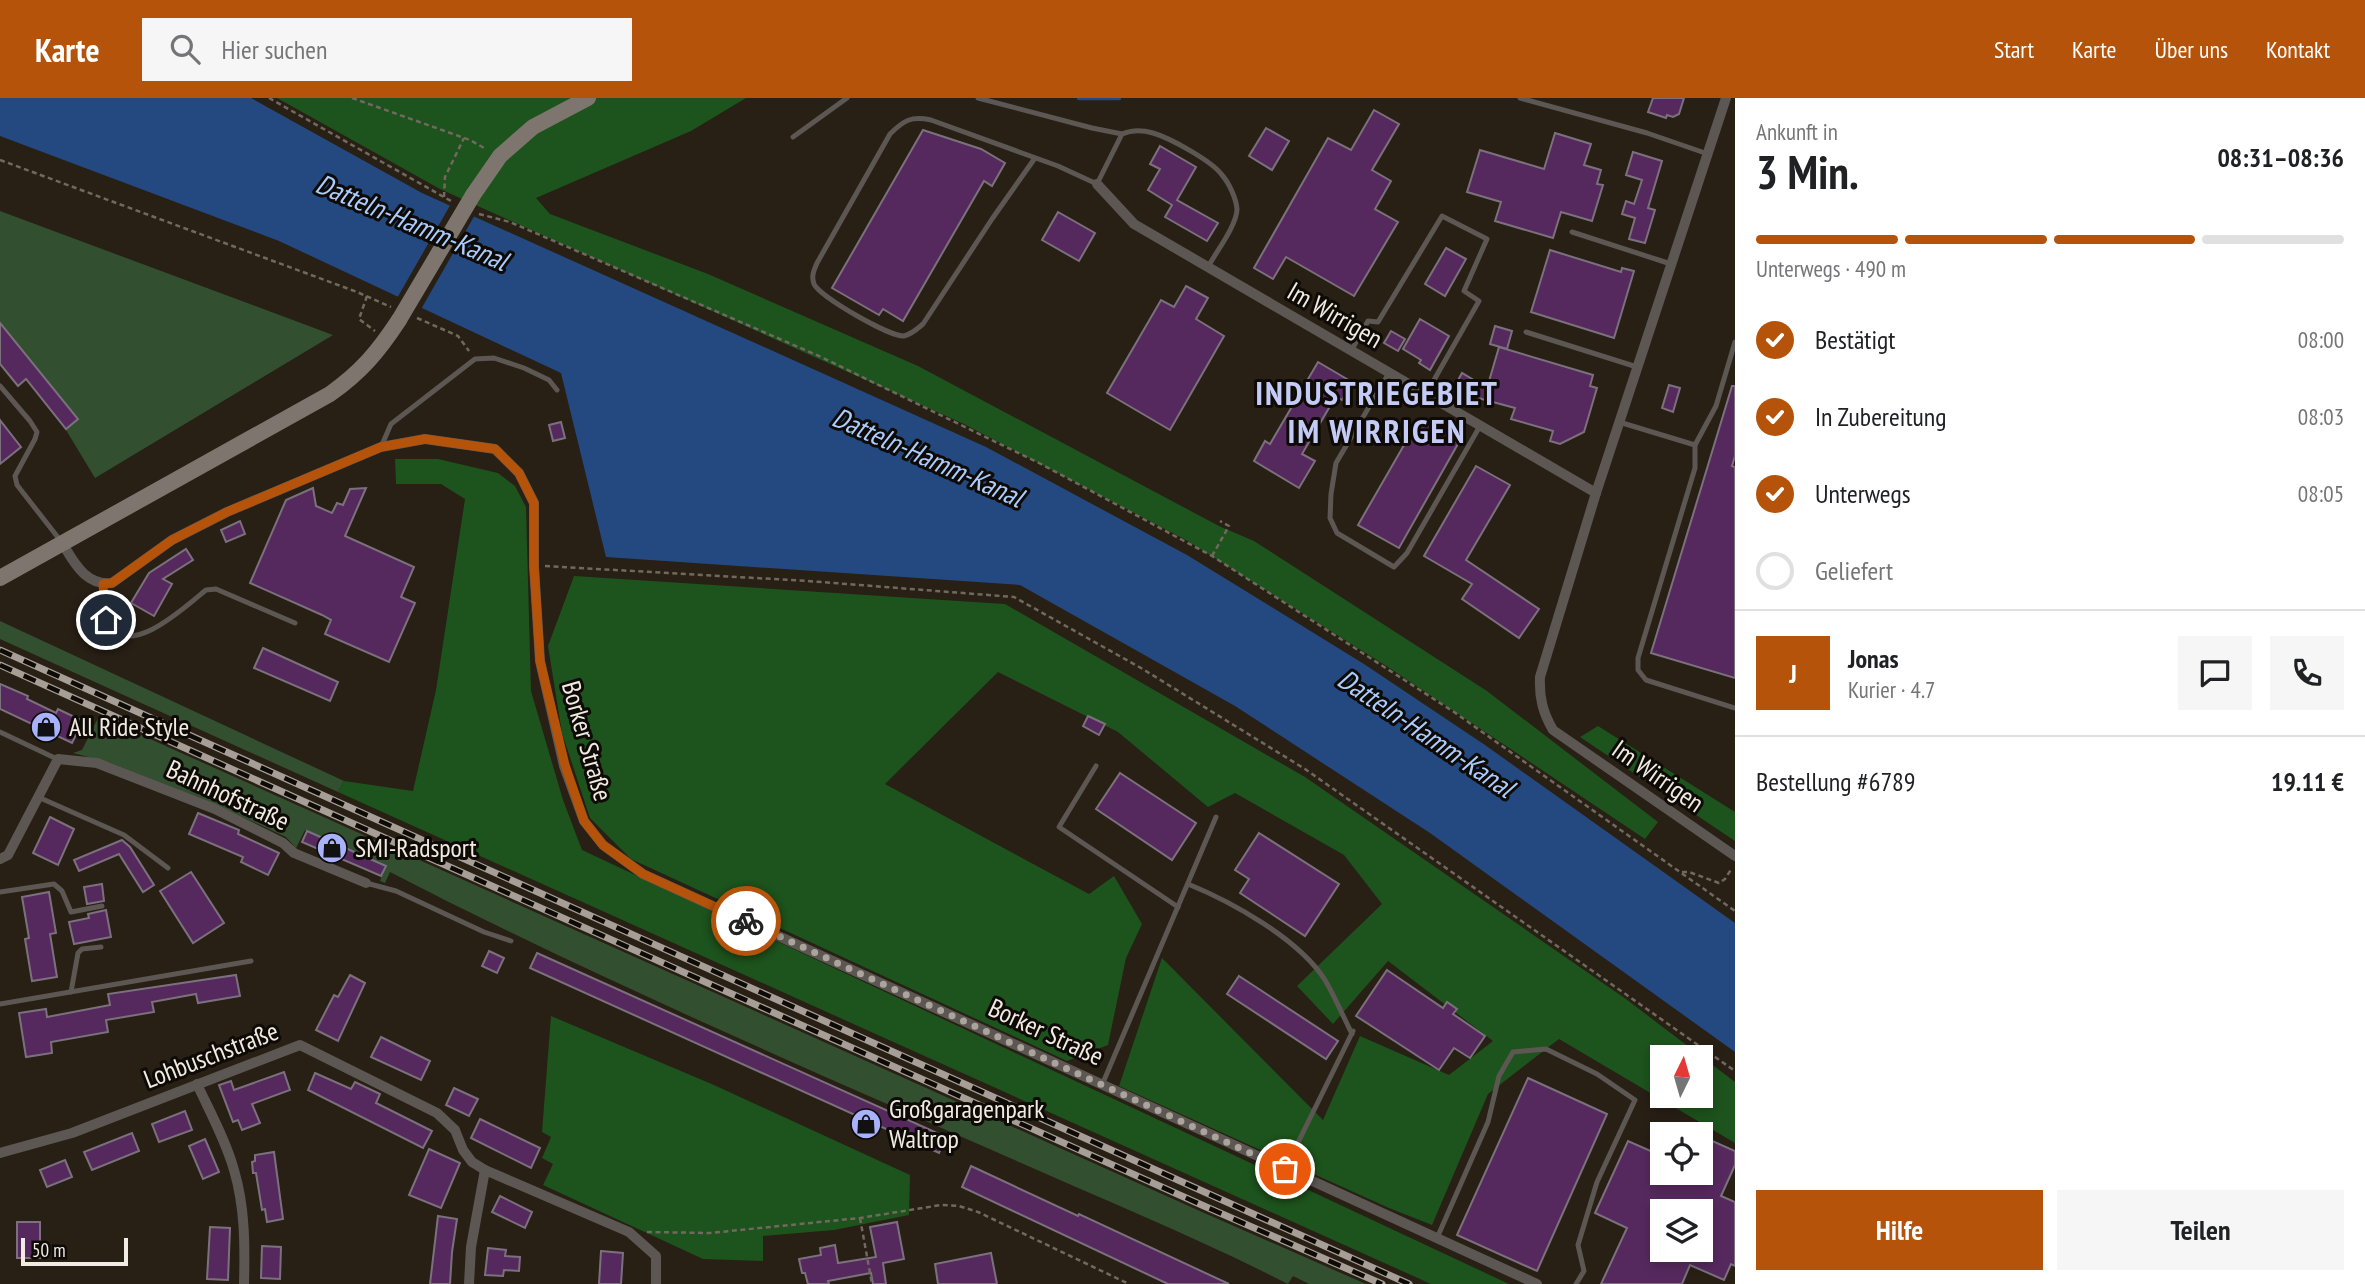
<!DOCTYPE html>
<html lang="de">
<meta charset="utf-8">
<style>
:root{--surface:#fff;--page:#f6f6f6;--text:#202124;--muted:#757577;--line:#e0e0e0;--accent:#b45309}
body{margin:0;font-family:"PT Sans Narrow",sans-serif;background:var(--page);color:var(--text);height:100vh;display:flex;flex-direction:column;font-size:26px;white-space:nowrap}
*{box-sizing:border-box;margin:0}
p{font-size:23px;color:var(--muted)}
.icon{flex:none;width:38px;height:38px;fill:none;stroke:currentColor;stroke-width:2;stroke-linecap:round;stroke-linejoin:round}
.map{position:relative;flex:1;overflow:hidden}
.panel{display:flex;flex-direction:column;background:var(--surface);width:630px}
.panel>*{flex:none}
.needle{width:46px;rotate:5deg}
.tools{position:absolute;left:1650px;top:947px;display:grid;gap:14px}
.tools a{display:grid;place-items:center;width:63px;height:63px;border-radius:0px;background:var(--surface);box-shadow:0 4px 10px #0003;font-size:35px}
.scale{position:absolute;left:21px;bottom:18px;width:107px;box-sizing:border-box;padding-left:7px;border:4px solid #f1ebe4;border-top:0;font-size:19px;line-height:24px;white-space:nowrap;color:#f1ebe4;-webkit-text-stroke:5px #0e0a06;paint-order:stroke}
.pin{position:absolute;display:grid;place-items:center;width:60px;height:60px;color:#fff;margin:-30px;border:4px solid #fff;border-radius:50%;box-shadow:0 2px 7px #0007}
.courier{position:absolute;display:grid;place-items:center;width:70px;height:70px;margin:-35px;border:5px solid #b45309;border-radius:50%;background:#fff;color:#222;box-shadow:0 2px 9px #0007}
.overview em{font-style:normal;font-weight:700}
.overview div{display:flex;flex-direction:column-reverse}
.overview{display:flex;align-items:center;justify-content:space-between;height:119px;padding:0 21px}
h1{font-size:46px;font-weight:700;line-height:52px}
.bar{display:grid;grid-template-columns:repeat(4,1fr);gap:10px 7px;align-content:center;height:84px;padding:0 21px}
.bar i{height:9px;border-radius:5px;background:var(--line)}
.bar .selected{background:var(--accent)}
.bar p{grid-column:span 4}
.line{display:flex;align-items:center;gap:18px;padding:0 21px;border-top:2px solid var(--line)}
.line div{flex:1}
.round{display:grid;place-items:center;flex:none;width:74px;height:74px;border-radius:0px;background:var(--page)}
ol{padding:0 21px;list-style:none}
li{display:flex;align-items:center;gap:21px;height:77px}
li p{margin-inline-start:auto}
li .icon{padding:7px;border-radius:50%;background:var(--accent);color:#fff;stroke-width:4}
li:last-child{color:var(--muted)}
li i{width:38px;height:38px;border:4px solid var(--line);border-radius:50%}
.primary-button{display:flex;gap:14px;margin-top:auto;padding:14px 21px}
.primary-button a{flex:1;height:80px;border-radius:0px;background:var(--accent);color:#fff;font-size:28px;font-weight:700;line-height:80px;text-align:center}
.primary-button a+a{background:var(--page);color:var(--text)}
header{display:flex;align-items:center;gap:42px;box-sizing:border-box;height:98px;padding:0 35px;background:var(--accent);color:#fff}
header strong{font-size:33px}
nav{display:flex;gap:38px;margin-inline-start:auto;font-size:24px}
.search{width:490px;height:63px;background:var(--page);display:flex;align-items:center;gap:18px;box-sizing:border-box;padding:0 24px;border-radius:0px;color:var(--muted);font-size:26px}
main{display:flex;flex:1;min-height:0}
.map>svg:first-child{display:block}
.green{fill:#32502f}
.forest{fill:#1d531c;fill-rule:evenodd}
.water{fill:#244980}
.pier{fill:#281f15}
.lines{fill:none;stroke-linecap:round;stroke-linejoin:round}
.stream{stroke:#244980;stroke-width:4.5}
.building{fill:#56295e;stroke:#7b717d;stroke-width:2;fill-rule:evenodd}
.path{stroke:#716960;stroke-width:2.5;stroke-dasharray:5 3.5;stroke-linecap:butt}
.lane{stroke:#5c5753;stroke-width:5}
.street{stroke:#5c5753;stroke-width:10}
.secondary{stroke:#7e766e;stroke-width:16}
.rail-casing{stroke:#a79f97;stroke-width:7}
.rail{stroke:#0e0a06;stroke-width:4.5;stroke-dasharray:13;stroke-linecap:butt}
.secondary-bridge{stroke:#7e766e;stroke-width:16}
.done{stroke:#aba49c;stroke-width:7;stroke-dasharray:0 12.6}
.route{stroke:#b45309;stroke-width:9}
.labels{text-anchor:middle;stroke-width:6;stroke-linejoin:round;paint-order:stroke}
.street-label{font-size:26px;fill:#f1ebe4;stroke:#0e0a06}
.poi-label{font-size:26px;fill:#f1ebe4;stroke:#0e0a06;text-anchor:start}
.water-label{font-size:28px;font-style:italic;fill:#abccfe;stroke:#0e0a06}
.district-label{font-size:33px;font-weight:bold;letter-spacing:2px;fill:#c4cbf6;stroke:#0e0a06}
</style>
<header>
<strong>Karte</strong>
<div class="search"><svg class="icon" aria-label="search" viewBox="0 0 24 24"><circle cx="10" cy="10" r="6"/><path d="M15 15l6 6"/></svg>Hier suchen</div>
<nav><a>Start</a><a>Karte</a><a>Über uns</a><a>Kontakt</a></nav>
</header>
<main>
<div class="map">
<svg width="1735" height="1186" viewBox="0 0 1735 1186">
<rect width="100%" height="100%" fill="#281f15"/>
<!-- green -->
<g class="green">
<path d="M0 113 333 237 95 380 66 332 78 321 0 225Z"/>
<path d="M0 523 344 683 338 694 0 541Z"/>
<path d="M99 618 1202 1114 1366 1186H1309L1293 1178 1288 1186C1200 1141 1109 1104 1019 1064 808 971 595 880 390 774L385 785 380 783 385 768 305 732 296 750 286 739 210 704 108 664 73 655 82 652Z"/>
</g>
<!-- forest -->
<g class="forest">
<path d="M277 0H746L691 33 536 100 550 116 708 176 918 268 1219 428 1254 443 1487 593 1658 724 1645 741 1388 569 1186 442 964 326 440 91Z"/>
<path d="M395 361H438L498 375 515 388 526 409 531 593 563 702 582 752 1509 1186H1431L338 694 344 683 413 693 436 592 465 401 441 386H396Z"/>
<path d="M574 478 1005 506 1305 679 1626 901 1735 984V1045L1559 941 1488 996 1432 1127 1389 1110 1119 988 1162 860 1323 1022 1360 938 1449 977 1493 943 1388 863 1333 926 1297 888 1382 806 1344 757 1235 695 1208 709 1118 634 998 574 885 686 1089 796 1114 778 1142 826 1126 860 1108 947 1067 963 631 761 590 720 562 635 548 548ZM1662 959H1701V998H1662Z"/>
<path d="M1598 628 1735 714V743L1580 639Z"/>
<path d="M551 918 714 987 910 1077 909 1117 834 1132 763 1138V1163L703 1161 543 1087 553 1066 542 1060 551 1039 542 1034Z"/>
</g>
<!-- water -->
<path class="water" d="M0 0H251L422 95 986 349 1187 457 1364 566 1485 647 1735 825V954L1430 735 1235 608 1020 487 606 459 561 275 279 143 0 38Z"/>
<!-- pier -->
<path class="pier" d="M452 104 476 115 420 213 396 202Z"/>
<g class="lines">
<!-- stream -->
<path class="stream" d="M1079 0H1119"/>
</g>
<!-- building -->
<g class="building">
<path d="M1653 0H1684L1679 16 1673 19 1667 17 1666 20 1648 14Z"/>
<path d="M1374 12 1399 26 1372 72 1391 83 1375 111 1398 124 1354 198 1286 159 1273 181 1254 170 1328 40 1351 52Z"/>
<path d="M1266 30 1289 43 1272 72 1249 58Z"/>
<path d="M923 32 981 51 1005 65 992 88 984 83 903 223 883 211 879 217 832 190Z"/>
<path d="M1555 35 1591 46 1584 67 1601 72 1597 86 1603 87 1592 123 1561 114 1553 140 1495 123 1501 104 1467 94 1480 52 1544 71Z"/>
<path d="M1160 48 1196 69 1177 102 1218 125 1207 143 1165 119 1172 107 1148 92 1160 71 1150 66Z"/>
<path d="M1633 54 1662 63 1648 110 1655 112 1645 145 1629 141 1635 120 1622 116 1626 103 1634 106 1642 82 1626 77Z"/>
<path d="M1058 114 1095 135 1079 163 1042 142Z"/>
<path d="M1446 150 1466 161 1445 198 1425 186Z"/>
<path d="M1550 152 1621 174 1622 170 1634 173 1614 240 1531 214Z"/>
<path d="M1186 188 1208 200 1196 221 1224 238 1170 332 1107 295 1161 202 1174 209Z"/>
<path d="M1420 221 1449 238 1430 272 1419 265 1421 262 1403 251Z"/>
<path d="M0 225 78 321 66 331 26 281 18 288 0 266Z"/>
<path d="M1495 228 1512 233 1507 251 1490 246Z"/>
<path d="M1391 233 1405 241 1398 253 1384 245Z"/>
<path d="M1499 249 1593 277 1590 288 1597 290 1584 334 1560 346 1550 343 1553 333 1511 321 1515 310 1478 300 1456 286 1462 275 1487 290Z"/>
<path d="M1318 264 1352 284 1342 302 1336 298 1302 356 1315 363 1299 390 1254 363 1265 343 1270 346Z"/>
<path d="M1669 287 1680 290 1673 314 1662 310Z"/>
<path d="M1732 288H1735V358L1732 368 1735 369V580L1651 555Z"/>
<path d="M1419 321 1459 344 1399 450 1358 427Z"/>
<path d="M0 322 21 349 0 366Z"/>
<path d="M561 324 565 340 553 343 549 327Z"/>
<path d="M1476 368 1510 387 1466 462 1539 511 1519 540 1462 501 1472 486 1424 458Z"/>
<path d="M313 390 316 408 332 415 337 405 343 407 350 391 366 390 345 438 414 469 401 499 415 505 389 564 325 536 331 522 322 517 250 485 286 402Z"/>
<path d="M240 423 245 436 226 444 221 432Z"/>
<path d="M186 451 193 462 163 481 172 486 154 518 131 505 149 475Z"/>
<path d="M263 550 338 584 330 603 254 570Z"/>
<path d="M0 586 28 598 27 601 56 615 58 611 83 623 72 645 0 611Z"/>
<path d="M1088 618 1105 626 1099 637 1083 628Z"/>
<path d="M1120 675 1196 725 1172 762 1096 711Z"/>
<path d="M198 715 239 732 238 736 279 755 268 777 241 764 243 759 189 736Z"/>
<path d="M50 719 74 731 58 767 33 755Z"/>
<path d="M307 733 386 768 381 778 302 744Z"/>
<path d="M1259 735 1339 786 1305 838 1240 795 1249 781 1235 772Z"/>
<path d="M122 742 130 749 154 787 143 794 119 756 79 773 74 762Z"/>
<path d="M191 774 224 825 193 845 160 793Z"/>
<path d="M102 786 104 803 87 806 84 789Z"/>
<path d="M49 794 56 835 50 836 57 879 32 883 25 841 29 840 22 799Z"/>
<path d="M106 812 111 839 74 846 69 824 89 820 88 816Z"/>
<path d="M489 853 504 860 497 875 482 868Z"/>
<path d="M537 855 946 1039 939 1055 530 870Z"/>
<path d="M1387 872 1443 910 1447 904 1457 911 1453 916 1485 938 1470 960 1454 950 1439 972 1356 918Z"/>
<path d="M236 877 240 898 198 905 196 896 152 904 154 914 106 922 108 934 51 944 52 955 26 959 19 915 46 911 47 919 110 907 108 896Z"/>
<path d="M350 877 365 885 338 943 316 932 334 897 338 899Z"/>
<path d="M1239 878 1338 943 1326 961 1227 896Z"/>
<path d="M381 939 430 963 421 982 371 959Z"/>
<path d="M284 974 290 992 252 1006 260 1025 242 1032 238 1022 233 1024 219 987 231 983 234 992Z"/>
<path d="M315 975 351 991 355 984 380 996 376 1005 432 1033 423 1050 308 992Z"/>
<path d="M1528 980 1607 1016 1537 1173 1457 1137Z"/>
<path d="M454 990 478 1001 469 1018 446 1007Z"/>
<path d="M185 1013 192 1032 159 1044 152 1026Z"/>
<path d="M480 1021 540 1050 531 1070 471 1040Z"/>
<path d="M132 1035 139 1053 92 1072 84 1054Z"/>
<path d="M1701 1038 1735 1053V1067L1721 1098 1735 1104V1168L1731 1166 1724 1182 1690 1167 1682 1186H1601L1627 1130 1595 1115 1628 1043 1662 1058V1074H1701ZM1662 1113H1701V1152H1662Z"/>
<path d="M205 1041 219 1074 203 1081 189 1048Z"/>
<path d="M429 1051 460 1065 441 1110 409 1097Z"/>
<path d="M274 1054 283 1121 267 1124 265 1111 262 1112 256 1075H253L252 1064 255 1063V1057Z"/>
<path d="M65 1062 72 1079 47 1089 40 1072Z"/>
<path d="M971 1068 1078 1118 1079 1116 1229 1186H1168L962 1089Z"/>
<path d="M500 1098 532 1114 525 1130 492 1114Z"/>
<path d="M438 1118 457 1121 452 1154 450 1186H430Z"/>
<rect x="17" y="1124" width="23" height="36"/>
<path d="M897 1124 904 1161 883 1165 886 1186H873L871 1175 828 1183 829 1186H808L805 1175H802L799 1161 821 1157 820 1150 835 1147 838 1165 876 1159 870 1129Z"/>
<path d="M210 1129 230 1130 228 1182 207 1181Z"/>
<path d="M262 1148 281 1149 280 1181 261 1180Z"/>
<path d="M488 1150 506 1152 505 1158 520 1159 519 1173 504 1172 503 1178 485 1177Z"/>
<path d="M601 1153 623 1155 621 1186H599Z"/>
<path d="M991 1155 997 1186H938L935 1166Z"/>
</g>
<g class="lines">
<!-- path -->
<g class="path">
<path d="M269 0 451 103"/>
<path d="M352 0 470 42 486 51"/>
<path d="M0 62 357 194 391 209"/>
<path d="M444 99 445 79 464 40"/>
<path d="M479 116 510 124 819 258 1041 366 1212 458 1454 614 1735 813"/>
<path d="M367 198 359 221 375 233"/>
<path d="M417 220 458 238 469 253"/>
<path d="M1212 458 1229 428 1220 423"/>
<path d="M545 468 808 483 1014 499 1141 570 1305 671 1735 973"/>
<path d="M1682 774H1689L1719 785 1725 781 1732 770"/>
<path d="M860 1120 872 1186"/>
<path d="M647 1134 710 1135 860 1120 941 1107 959 1108 978 1114 1129 1186"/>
</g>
<!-- lane -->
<g class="lane">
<path d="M978 0 1092 30 1122 36"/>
<path d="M1520 0 1647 35 1708 56"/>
<path d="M793 39 847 0"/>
<path d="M1035 60 992 121 923 226C917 231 912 236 904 238 890 239 820 199 814 186 811 178 814 172 817 165L890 36C904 22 911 18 931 22L1058 68 1097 86 1122 36C1131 32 1143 32 1153 35 1170 40 1212 63 1222 77 1229 85 1236 100 1237 111 1237 127 1216 154 1208 169"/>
<path d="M1572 134 1671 166"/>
<path d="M1526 234 1637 269"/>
<path d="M1351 253 1368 223 1378 224 1442 118 1487 141 1464 193 1479 203 1426 296"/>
<path d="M1389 275 1336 365 1331 396 1330 420 1337 435 1394 469 1407 455 1480 328"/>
<path d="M0 288 30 323 37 334 35 341 15 378 17 387 60 442"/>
<path d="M1619 324 1695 347V370L1638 560V572L1646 582 1735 610"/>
<path d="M1695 347 1716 308 1735 244"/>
<path d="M381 349 391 326 475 261 494 260 524 270 549 282 557 292"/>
<path d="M103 486C104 497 103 515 108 525 129 563 187 507 206 492L216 491 295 525"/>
<path d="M0 634 57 661"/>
<path d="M1096 668 1059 729 1178 809"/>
<path d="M38 699 124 737 168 770"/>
<path d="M366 785 396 793 484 834 511 843"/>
<path d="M1188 786C1232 804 1299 841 1325 882 1335 899 1343 918 1352 936"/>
<path d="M0 794 54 786 62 793 71 814 102 808"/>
<path d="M71 894 78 855 82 851 101 849"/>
<path d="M0 906 251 863"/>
<path d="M1102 987 1216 719"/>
<path d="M1285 1071 1353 933"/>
<path d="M1437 1140 1488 1024 1499 978 1513 954 1546 951 1597 976 1635 1002 1597 1084 1578 1147 1584 1173 1576 1186"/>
</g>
<!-- street -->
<g class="street">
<path d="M1726 0 1596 395 1540 579C1539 600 1543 615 1553 632L1735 758"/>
<path d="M1097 86 1134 126 1596 395"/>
<path d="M62 445C74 464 85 488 112 485L172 442 227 414 381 349 425 341 495 351 519 375 534 405V468L540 563 564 668 584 723 603 747 643 776 1537 1186"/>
<path d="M0 761 8 757 58 661 97 665 215 711 283 745 294 755 366 785"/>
<path d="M197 986C210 1014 226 1043 234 1072 245 1109 245 1147 244 1186"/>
<path d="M0 1055 72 1035 300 947 437 1015 455 1032 463 1052 472 1064 485 1072 629 1134 656 1158V1186"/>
<path d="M469 1186 471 1149 485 1072"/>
</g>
<!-- secondary -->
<g class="secondary">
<path d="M473 97 500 58 533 29 588 0"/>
<path d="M0 480 330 296C361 274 378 254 399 222"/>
</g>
<!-- rail casing -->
<g class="rail-casing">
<g id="rail">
<path d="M0 552 1409 1186"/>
<path d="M0 567 1204 1108 1382 1186"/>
</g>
</g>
<!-- rail -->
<use href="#rail" class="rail"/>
<!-- secondary-bridge -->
<path class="secondary-bridge" d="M399 222 473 97"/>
</g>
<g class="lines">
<!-- done -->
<path class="done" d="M746 823 1285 1071"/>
<!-- route -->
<path class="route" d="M106 522 103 486 112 485 172 442 227 414 381 349 425 341 495 351 519 375 534 405V468L540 563 565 667 584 723 603 747 643 776 746 823"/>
</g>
<!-- icons -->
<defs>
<g id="shop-disc" transform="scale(1.575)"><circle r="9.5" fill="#a7b1fc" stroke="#0e0a06"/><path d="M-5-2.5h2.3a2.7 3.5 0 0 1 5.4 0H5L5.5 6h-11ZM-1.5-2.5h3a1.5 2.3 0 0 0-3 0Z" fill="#111"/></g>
</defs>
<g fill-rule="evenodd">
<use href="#shop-disc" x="46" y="629"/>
<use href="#shop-disc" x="332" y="750"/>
<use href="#shop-disc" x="866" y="1026"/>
</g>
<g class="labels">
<!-- street labels -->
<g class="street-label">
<text transform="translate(1335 217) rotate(30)" y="9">Im Wirrigen</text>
<text transform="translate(587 643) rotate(74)" y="9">Borker Straße</text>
<text transform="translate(1658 678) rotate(35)" y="9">Im Wirrigen</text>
<text transform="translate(228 697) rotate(25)" y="9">Bahnhofstraße</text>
<text transform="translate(1046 934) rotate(25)" y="9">Borker Straße</text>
<text transform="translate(211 957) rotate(-21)" y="9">Lohbuschstraße</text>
</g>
<!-- poi labels -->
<g class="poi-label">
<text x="69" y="638">All Ride Style</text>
<text x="355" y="759">SMI-Radsport</text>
<text x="889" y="1020">Großgaragenpark<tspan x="889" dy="30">Waltrop</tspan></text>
</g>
<!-- water labels -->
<g class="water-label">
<text transform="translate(412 124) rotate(23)" y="10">Datteln-Hamm-Kanal</text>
<text transform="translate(928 359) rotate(24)" y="10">Datteln-Hamm-Kanal</text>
<text transform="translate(1426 635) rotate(34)" y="10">Datteln-Hamm-Kanal</text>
</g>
<!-- district labels -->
<g class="district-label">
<text x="1377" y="307">INDUSTRIEGEBIET<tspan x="1377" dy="38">IM WIRRIGEN</tspan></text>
</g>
</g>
</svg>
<div class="tools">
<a><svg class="needle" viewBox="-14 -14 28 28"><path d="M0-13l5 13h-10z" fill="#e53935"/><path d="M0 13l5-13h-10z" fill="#757577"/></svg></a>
<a><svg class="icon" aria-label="locate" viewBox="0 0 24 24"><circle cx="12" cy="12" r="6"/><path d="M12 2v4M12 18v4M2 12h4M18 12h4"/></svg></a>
<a><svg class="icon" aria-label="layers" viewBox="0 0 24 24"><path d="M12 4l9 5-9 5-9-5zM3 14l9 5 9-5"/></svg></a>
</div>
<div class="scale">50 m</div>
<div class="pin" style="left:1285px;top:1071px;background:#ea580c"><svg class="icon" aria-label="bag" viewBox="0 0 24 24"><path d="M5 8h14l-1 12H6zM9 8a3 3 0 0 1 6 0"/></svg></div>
<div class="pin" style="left:106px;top:522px;background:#1f2937"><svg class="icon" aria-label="home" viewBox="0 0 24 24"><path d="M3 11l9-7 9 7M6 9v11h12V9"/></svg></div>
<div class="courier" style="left:746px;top:823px"><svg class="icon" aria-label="bike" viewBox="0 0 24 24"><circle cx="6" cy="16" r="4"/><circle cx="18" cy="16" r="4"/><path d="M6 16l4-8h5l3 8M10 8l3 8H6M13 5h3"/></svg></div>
</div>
<section class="panel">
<div class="overview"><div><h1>3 Min.</h1><p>Ankunft in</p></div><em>08:31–08:36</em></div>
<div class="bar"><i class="selected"></i><i class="selected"></i><i class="selected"></i><i></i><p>Unterwegs · 490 m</p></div>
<ol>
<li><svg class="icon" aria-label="check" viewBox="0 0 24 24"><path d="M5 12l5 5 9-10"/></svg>Bestätigt<p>08:00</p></li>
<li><svg class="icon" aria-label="check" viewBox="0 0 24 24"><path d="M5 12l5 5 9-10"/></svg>In Zubereitung<p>08:03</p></li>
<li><svg class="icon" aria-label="check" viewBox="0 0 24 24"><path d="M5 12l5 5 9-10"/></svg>Unterwegs<p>08:05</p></li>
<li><i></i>Geliefert</li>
</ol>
<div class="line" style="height:126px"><b class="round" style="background:var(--accent);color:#fff">J</b><div><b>Jonas</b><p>Kurier · 4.7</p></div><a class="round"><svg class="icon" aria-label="chat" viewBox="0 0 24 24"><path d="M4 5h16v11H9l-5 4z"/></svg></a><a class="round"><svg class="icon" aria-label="phone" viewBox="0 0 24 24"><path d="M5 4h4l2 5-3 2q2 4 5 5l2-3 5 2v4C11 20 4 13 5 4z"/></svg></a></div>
<div class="line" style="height:91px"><div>Bestellung #6789</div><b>19.11 €</b></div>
<div class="primary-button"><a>Hilfe</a><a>Teilen</a></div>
</section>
</main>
